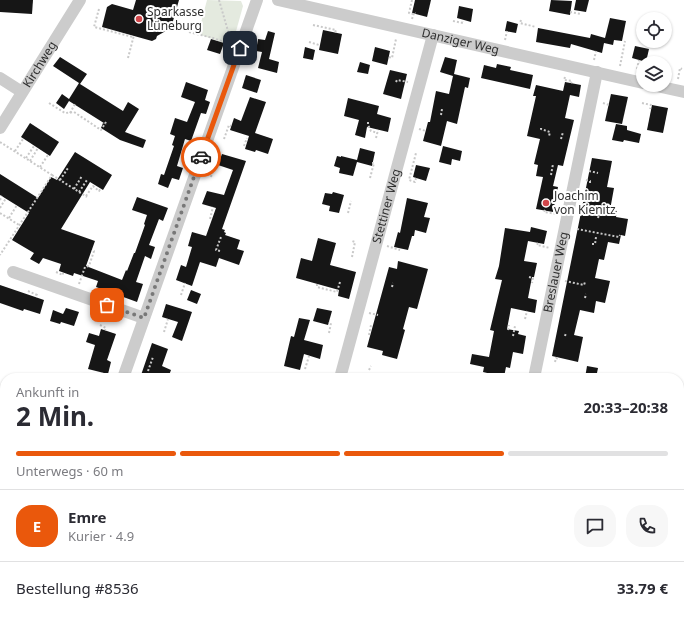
<!DOCTYPE html>
<html lang="de">
<meta charset="utf-8">
<style>
:root{--surface:#fff;--page:#f7f7f7;--text:#2b2b33;--muted:#7c7c81;--line:#e1e1e2;--accent:#ea580c}
body{margin:0;font-family:"Noto Sans",sans-serif;background:var(--page);color:var(--text);height:100vh;display:flex;flex-direction:column;font-size:15px;white-space:nowrap}
*{box-sizing:border-box;margin:0}
p{font-size:13px;color:var(--muted)}
.icon{flex:none;width:22px;height:22px;fill:none;stroke:currentColor;stroke-width:2;stroke-linecap:round;stroke-linejoin:round}
.map{position:relative;flex:1;overflow:hidden}
.sheet{position:absolute;left:0px;top:373px;width:684px;height:248px;display:flex;flex-direction:column;background:var(--surface);border-radius:16px 16px 0 0;box-shadow:0 1px 3px #0004}
.sheet>*{flex:none}
.buttons{position:absolute;left:636px;top:12px;display:grid;gap:8px}
.buttons a{display:grid;place-items:center;width:36px;height:36px;border-radius:50%;background:var(--surface);box-shadow:0 1px 3px #0004;font-size:20px}
.pin{position:absolute;display:grid;place-items:center;width:34px;height:34px;color:#fff;margin:-17px;border-radius:8px;box-shadow:0 2px 6px #0006}
.courier{position:absolute;display:grid;place-items:center;width:40px;height:40px;margin:-20px;border:3px solid #ea580c;border-radius:50%;background:#fff;color:#222;box-shadow:0 1px 5px #0007}
.overview em{font-style:normal;font-weight:700}
.overview div{display:flex;flex-direction:column-reverse}
.overview{display:flex;align-items:center;justify-content:space-between;height:68px;padding:0 16px}
h1{font-size:26px;font-weight:700;line-height:30px}
.bar{display:grid;grid-template-columns:repeat(4,1fr);gap:6px 4px;align-content:center;height:48px;padding:0 16px}
.bar i{height:5px;border-radius:3px;background:var(--line)}
.bar .on{background:var(--accent)}
.bar p{grid-column:span 4}
.line{display:flex;align-items:center;gap:10px;padding:0 16px;border-top:1px solid var(--line)}
.line div{flex:1}
.round{display:grid;place-items:center;flex:none;width:42px;height:42px;border-radius:16px;background:var(--page)}
.map>svg:first-child{display:block}
.green{fill:#e4eadf}
.building{fill:#161616}
.lines{fill:none;stroke-linecap:round;stroke-linejoin:round}
.path{stroke:#c9c9c9;stroke-width:2;stroke-dasharray:2 2;stroke-linecap:butt}
.street{stroke:#ccc;stroke-width:12}
.done{stroke:#787878;stroke-width:4;stroke-dasharray:0 7.2}
.route{stroke:#ea580c;stroke-width:5}
.poi-dot{fill:#d1464a;stroke:#fff;stroke-width:1.5}
.labels{text-anchor:middle;stroke-width:4;stroke-linejoin:round;paint-order:stroke}
.poi-label{font-size:12px;fill:#2f2f2f;stroke:#fff;text-anchor:start}
.street-label{font-size:12px;fill:#2f2f2f;stroke:#fff}
</style>
<div class="map">
<svg width="684" height="621" viewBox="0 0 684 621">
<rect width="100%" height="100%" fill="#fff"/>
<!-- green -->
<g class="green">
<path d="M207 0 241 1 243 6 232 46 198 34Z"/>
<path d="M174 616H431L449 621H172Z"/>
</g>
<!-- building -->
<g class="building">
<path d="M0 0H33L32 14 0 12Z"/>
<path d="M136 0H179L171 28 157 36 156 39 152 41 102 27 107 7 112 4 133 10Z"/>
<path d="M415 0H431L427 17 412 13Z"/>
<path d="M551 0 572 1 570 15 549 11Z"/>
<path d="M576 0H589L586 12 574 10Z"/>
<path d="M459 6 473 9 471 22 457 18Z"/>
<path d="M610 18 626 21 622 41 614 40 613 45 604 43 602 53 571 44 570 48 536 42 538 28 590 38 591 34 605 38Z"/>
<path d="M507 21 518 24 516 33 505 31Z"/>
<path d="M323 30 342 34 338 54 319 50Z"/>
<path d="M268 31 275 33 269 59 279 62 277 73 258 68 262 52 256 51 258 39 265 40Z"/>
<path d="M211 39 224 43 220 54 207 50Z"/>
<path d="M635 46 649 49 646 62 632 58Z"/>
<path d="M305 47 315 50 313 60 303 58Z"/>
<path d="M375 47 390 51 387 65 372 61Z"/>
<path d="M60 57 87 74 80 84 123 111 128 102 139 109 125 132 146 140 143 148 120 140 101 128 103 123 107 125 69 101 64 109 56 103 62 94 69 99 79 83 53 66Z"/>
<path d="M445 57 457 60 454 74 470 78 468 88 465 87 457 124 447 121 441 146 423 141 428 122H430L436 91 449 94 453 76 440 72Z"/>
<path d="M360 62 370 65 368 74 357 72Z"/>
<path d="M497 64 511 67 510 70 533 75 530 89 481 78 484 65 496 68Z"/>
<path d="M390 70 407 74 401 99 383 94Z"/>
<path d="M246 75 261 80 257 93 242 88Z"/>
<path d="M186 82 208 90 205 100 210 102 206 114 201 113 191 141 185 139 177 166 183 168 179 180 172 178 168 188 158 184 161 174 164 175 174 146 172 145 175 136 170 134 175 118 187 122 195 102 181 97Z"/>
<path d="M565 82 581 85 579 97 570 95 565 118 574 120 563 166 558 165 553 186 558 187 553 212 536 209 543 177 536 176 538 165 534 164 540 139 527 136 536 96H533L536 85 563 91Z"/>
<path d="M611 94 628 97 622 124 605 121Z"/>
<path d="M250 97 266 102 255 133 273 139 268 154 256 150 255 152 245 149 249 136 230 130 234 118 241 121Z"/>
<path d="M348 98 379 106 377 114 391 118 388 132 367 127 365 138 355 135 359 120 344 116Z"/>
<path d="M652 105 668 108 663 133 647 130Z"/>
<path d="M30 123 59 142 50 156 21 137Z"/>
<path d="M616 124 627 126V130L641 134 639 143 624 140 623 142 612 140Z"/>
<path d="M443 146 462 151 460 161 452 159 451 165 439 162Z"/>
<path d="M360 148 375 152 372 166 357 162 353 176 339 173 340 168 334 166 337 156 341 157V156L357 160Z"/>
<path d="M75 152 112 175 103 190 90 182 61 229 95 241 86 266 122 280 126 270 127 271 134 253H135L145 225 144 224 147 215 132 210 137 197 168 208 163 221 159 219 149 245 155 247 151 259 145 256 136 282 143 284 137 302 96 287 98 281 74 273 73 276 59 271 61 264 43 258 39 264 30 259 34 253 12 240 29 213 0 195V174L38 198 51 177 57 180Z"/>
<path d="M222 154 246 161 222 229 225 230 224 232 226 233 225 235 240 240 237 249 244 251 239 265 219 258 216 267 200 262 192 286 176 280 181 265 186 267 192 247 188 246 192 232 206 236 216 208 202 204 207 191 224 195 233 170 218 165Z"/>
<path d="M592 158 612 161 607 187 614 188 610 210 617 211 616 217 628 219 625 236 621 235 619 244 608 242 604 260 599 259 595 278 610 281 605 303 596 301 594 313 580 310 574 335 583 337 578 362 552 356Z"/>
<path d="M416 165 430 168 426 181 413 177Z"/>
<path d="M333 192 344 195 339 213 329 211 330 206 322 204 325 193 332 194Z"/>
<path d="M407 198 428 203 424 217 430 218 426 233 415 230 414 236H412L408 250 394 247 398 232 400 233Z"/>
<path d="M531 227 547 231 544 244 528 241 524 261 537 263 534 277H532L528 298 537 300 535 313 511 308 507 329 519 331 518 334 526 336 523 354 513 352 510 368 506 367 504 377 483 372 484 367 470 364 472 354 489 357 494 331 490 330 502 280 495 279 499 266 505 228 530 232Z"/>
<path d="M318 238 336 243 330 265 356 272 349 299 338 296 339 290 296 278 301 258 312 261Z"/>
<path d="M398 261 428 269 417 309 409 307 403 329 405 330 397 359 382 355 383 351 367 347 389 267 397 269Z"/>
<path d="M0 285 44 300 40 314 24 309 23 311 0 303Z"/>
<path d="M191 290 201 294 197 304 187 300Z"/>
<path d="M166 304 192 312 182 341 172 337 178 322 162 317Z"/>
<path d="M66 308 79 312 74 326 61 322 60 324 50 321 53 310 63 314Z"/>
<path d="M317 308 332 311 328 325 313 321Z"/>
<path d="M299 318 310 320 304 340 323 345 320 359 304 354 300 370 284 366 291 336 294 337Z"/>
<path d="M101 329 116 334 107 360 111 362 108 374 88 369 95 345 86 342 89 333 99 336Z"/>
<path d="M152 343 168 349 162 366 171 370 168 378H140Z"/>
<path d="M587 366 598 368 596 378H585Z"/>
</g>
<g class="lines">
<!-- path -->
<g class="path">
<path d="M219 0 230 38"/>
<path d="M412 0 409 13 413 14"/>
<path d="M99 9 94 27 133 37"/>
<path d="M570 12 581 14"/>
<path d="M412 19 414 13H416"/>
<path d="M521 20 520 23 536 27"/>
<path d="M453 21 463 23V21"/>
<path d="M313 25 336 30 335 33"/>
<path d="M189 32 213 38 230 44"/>
<path d="M505 40 507 31"/>
<path d="M309 42 319 45"/>
<path d="M389 57 392 58 396 39"/>
<path d="M128 58 134 35"/>
<path d="M594 60 596 51"/>
<path d="M620 66 625 41"/>
<path d="M637 69 639 60"/>
<path d="M565 77 564 80 572 81 571 83"/>
<path d="M678 79 680 68 682 69"/>
<path d="M396 82 397 80 408 82"/>
<path d="M49 103 65 113 74 112 101 130 106 122"/>
<path d="M603 103 609 105"/>
<path d="M642 103 651 105 650 109"/>
<path d="M70 113 75 104"/>
<path d="M441 115 442 109"/>
<path d="M368 122V125L371 131 378 133"/>
<path d="M541 128V129L550 132 549 136"/>
<path d="M419 129 426 131"/>
<path d="M376 138 378 130"/>
<path d="M224 139 229 125 231 126"/>
<path d="M561 139 563 132"/>
<path d="M0 142 52 175 0 255"/>
<path d="M244 146 247 138"/>
<path d="M15 151 23 139"/>
<path d="M26 158 34 146"/>
<path d="M30 161 38 148"/>
<path d="M40 167 48 155"/>
<path d="M589 171 598 173"/>
<path d="M52 175 87 197"/>
<path d="M551 175 553 164"/>
<path d="M211 177 216 161 219 162"/>
<path d="M370 178 374 163H372"/>
<path d="M416 178 415 182 409 180 416 153"/>
<path d="M60 180 68 168"/>
<path d="M586 180 590 181V184"/>
<path d="M74 189 82 176"/>
<path d="M79 192 87 180"/>
<path d="M86 196 93 186 99 191 101 188"/>
<path d="M0 200 2 196"/>
<path d="M0 208 6 198"/>
<path d="M545 210 544 212 557 214"/>
<path d="M0 213 19 225"/>
<path d="M348 213 351 201"/>
<path d="M9 218 17 205"/>
<path d="M598 218 600 211"/>
<path d="M210 219 213 207"/>
<path d="M577 229 619 237 620 235"/>
<path d="M538 243 537 245 550 248"/>
<path d="M592 244H595L596 237"/>
<path d="M387 246 400 250"/>
<path d="M220 251 216 250 221 237"/>
<path d="M352 257 355 242 352 241"/>
<path d="M56 272 63 275V273"/>
<path d="M529 277 533 278 532 283"/>
<path d="M565 281 584 285 585 282"/>
<path d="M79 284 85 267 89 266 94 251 92 250"/>
<path d="M317 284V287L337 292 340 282H341"/>
<path d="M392 287 393 283"/>
<path d="M28 291 37 295 36 297"/>
<path d="M181 295 185 283"/>
<path d="M585 298 586 294"/>
<path d="M369 313 378 315"/>
<path d="M525 319 527 311"/>
<path d="M100 325 106 328 105 330"/>
<path d="M508 330 509 325"/>
<path d="M164 332 168 319"/>
<path d="M329 333 331 323 329 322"/>
<path d="M369 335 371 325"/>
<path d="M513 336 515 326"/>
<path d="M565 336 566 333"/>
<path d="M555 362 556 358 560 359"/>
<path d="M305 369 309 356"/>
<path d="M369 370 371 366"/>
<path d="M148 371 153 357"/>
<path d="M103 373 102 376 111 378"/>
<path d="M494 616 504 618 505 616"/>
<path d="M504 618 513 620 514 616"/>
</g>
<!-- street -->
<g class="street">
<path id="s1" d="M278 0 643 83"/>
<path d="M0 78 22 92"/>
<path d="M652 85 684 92"/>
<path id="s2" d="M0 128 80 0"/>
<path d="M13 272 144 318"/>
<path d="M123 378 257 0"/>
<path id="s3" d="M340 378 433 35"/>
<path id="s4" d="M534 378 597 72"/>
<path d="M0 424 5 426"/>
<path d="M679 589 684 590"/>
<path d="M475 621 476 616"/>
</g>
</g>
<g class="lines">
<!-- done -->
<path class="done" d="M107 305 144 318 201 157"/>
<!-- route -->
<path class="route" d="M201 157 240 48"/>
</g>
<!-- markers -->
<g class="poi-dot">
<circle cx="139" cy="19" r="4"/>
<circle cx="546" cy="203" r="4"/>
</g>
<g class="labels">
<!-- poi labels -->
<g class="poi-label">
<text x="147" y="16">Sparkasse<tspan x="147" dy="14">Lüneburg</tspan></text>
<text x="554" y="200">Joachim<tspan x="554" dy="14">von Kienitz</tspan></text>
</g>
<!-- street labels -->
<g class="street-label">
<text dy="4" stroke="none"><textPath href="#s1" startOffset="187">Danziger Weg</textPath></text>
<text dy="4" stroke="none"><textPath href="#s2" startOffset="75">Kirchweg</textPath></text>
<text dy="4" stroke="none"><textPath href="#s3" startOffset="178">Stettiner Weg</textPath></text>
<text dy="4" stroke="none"><textPath href="#s4" startOffset="108">Breslauer Weg</textPath></text>
</g>
</g>
</svg>
<div class="buttons">
<a><svg class="icon" aria-label="locate" viewBox="0 0 24 24"><circle cx="12" cy="12" r="6"/><path d="M12 2v4M12 18v4M2 12h4M18 12h4"/></svg></a>
<a><svg class="icon" aria-label="layers" viewBox="0 0 24 24"><path d="M12 4l9 5-9 5-9-5zM3 14l9 5 9-5"/></svg></a>
</div>
<div class="pin" style="left:107px;top:305px;background:#ea580c"><svg class="icon" aria-label="bag" viewBox="0 0 24 24"><path d="M5 8h14l-1 12H6zM9 8a3 3 0 0 1 6 0"/></svg></div>
<div class="pin" style="left:240px;top:48px;background:#1f2937"><svg class="icon" aria-label="home" viewBox="0 0 24 24"><path d="M3 11l9-7 9 7M6 9v11h12V9"/></svg></div>
<div class="courier" style="left:201px;top:157px"><svg class="icon" aria-label="car" viewBox="0 0 24 24"><path d="M5 17H2v-5l4-1 3-4h7l3 4 3 1v5h-3M9 17h6M6 11h13"/><circle cx="7" cy="17" r="2"/><circle cx="17" cy="17" r="2"/></svg></div>
<section class="sheet">
<div class="overview"><div><h1>2 Min.</h1><p>Ankunft in</p></div><em>20:33–20:38</em></div>
<div class="bar"><i class="on"></i><i class="on"></i><i class="on"></i><i></i><p>Unterwegs · 60 m</p></div>
<div class="line" style="height:72px"><b class="round" style="background:var(--accent);color:#fff">E</b><div><b>Emre</b><p>Kurier · 4.9</p></div><a class="round"><svg class="icon" aria-label="chat" viewBox="0 0 24 24"><path d="M4 5h16v11H9l-5 4z"/></svg></a><a class="round"><svg class="icon" aria-label="phone" viewBox="0 0 24 24"><path d="M5 4h4l2 5-3 2q2 4 5 5l2-3 5 2v4C11 20 4 13 5 4z"/></svg></a></div>
<div class="line" style="height:52px"><div>Bestellung #8536</div><b>33.79 €</b></div>
</section>
</div>
